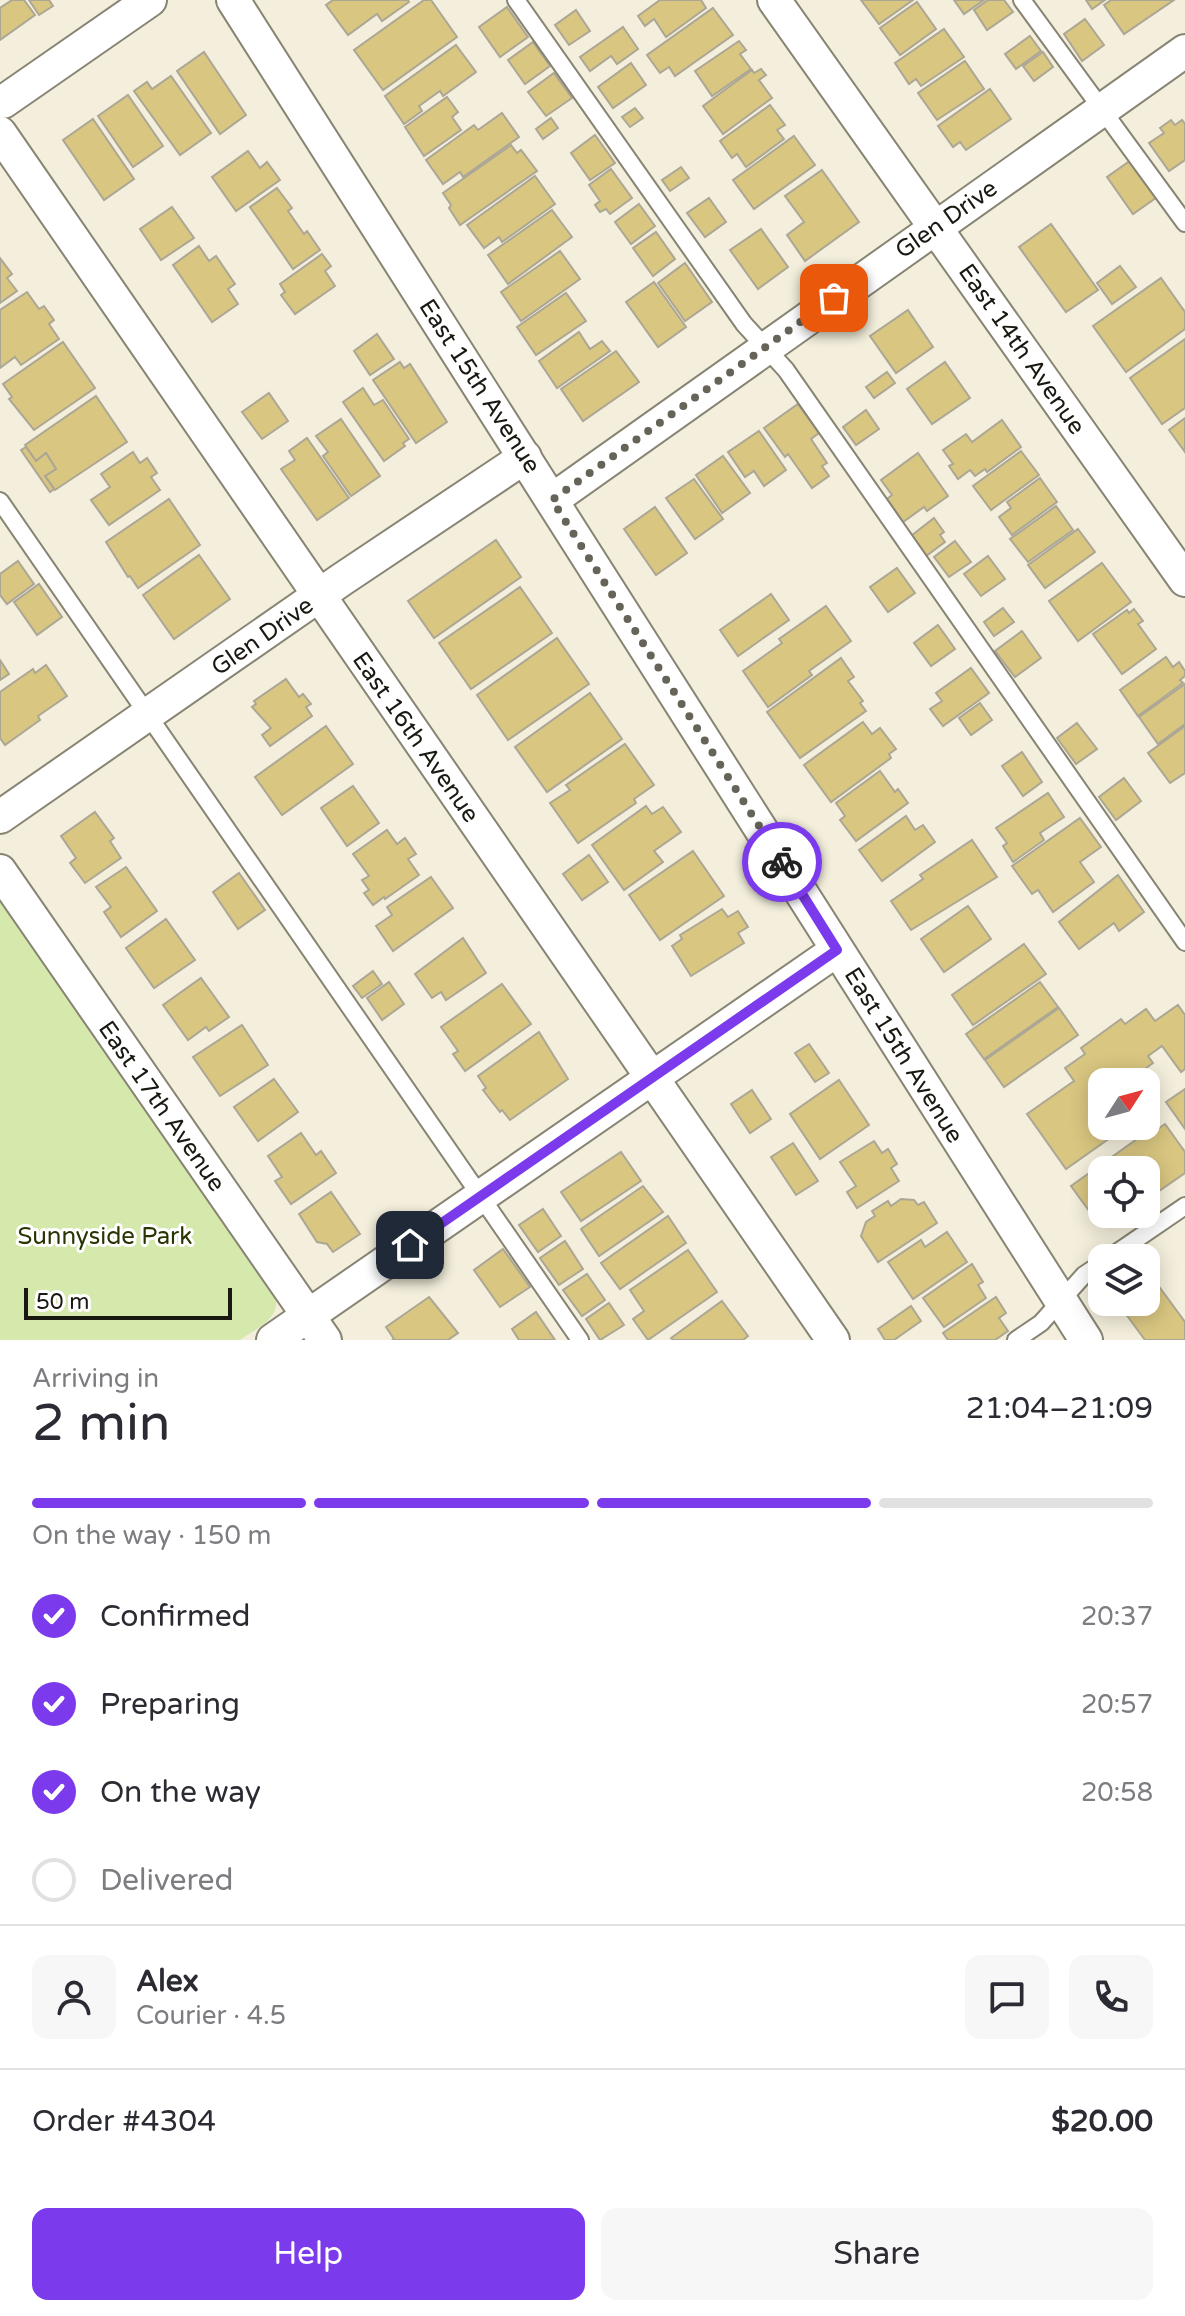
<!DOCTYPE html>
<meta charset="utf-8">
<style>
:root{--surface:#fff;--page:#f7f7f7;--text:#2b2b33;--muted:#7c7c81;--line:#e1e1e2;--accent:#7c3aed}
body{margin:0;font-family:"Varela Round",sans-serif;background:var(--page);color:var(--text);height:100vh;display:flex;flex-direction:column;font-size:30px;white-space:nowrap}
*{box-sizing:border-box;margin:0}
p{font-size:26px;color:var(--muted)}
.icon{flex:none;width:44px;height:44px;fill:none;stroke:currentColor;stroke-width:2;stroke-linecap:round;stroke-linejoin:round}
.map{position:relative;height:1340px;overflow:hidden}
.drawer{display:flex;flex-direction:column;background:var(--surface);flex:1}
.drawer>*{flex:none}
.needle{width:52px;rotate:54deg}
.buttons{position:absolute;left:1088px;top:1068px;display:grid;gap:16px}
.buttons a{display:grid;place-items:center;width:72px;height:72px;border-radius:16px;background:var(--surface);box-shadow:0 4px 20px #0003;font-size:40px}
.scale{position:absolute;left:24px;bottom:20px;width:208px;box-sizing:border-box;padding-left:8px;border:4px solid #191811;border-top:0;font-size:22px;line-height:28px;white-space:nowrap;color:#191811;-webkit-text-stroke:6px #fff;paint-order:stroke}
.pin{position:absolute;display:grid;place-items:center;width:68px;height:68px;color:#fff;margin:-34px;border-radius:16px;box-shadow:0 4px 12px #0006}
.courier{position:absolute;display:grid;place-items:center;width:80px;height:80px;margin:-40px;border:6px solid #7c3aed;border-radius:50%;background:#fff;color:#222;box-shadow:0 2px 10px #0007}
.headline em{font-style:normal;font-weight:600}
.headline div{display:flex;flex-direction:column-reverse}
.headline{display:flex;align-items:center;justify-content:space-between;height:136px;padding:0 32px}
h1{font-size:52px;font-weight:600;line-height:60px}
.bar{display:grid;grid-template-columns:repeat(4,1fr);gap:12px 8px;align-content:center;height:96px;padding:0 32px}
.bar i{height:10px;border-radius:6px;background:var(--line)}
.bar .current{background:var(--accent)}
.bar p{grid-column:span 4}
.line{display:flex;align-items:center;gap:20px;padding:0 32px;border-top:2px solid var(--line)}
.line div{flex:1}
.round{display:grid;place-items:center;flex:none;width:84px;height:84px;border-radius:16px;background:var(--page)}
ol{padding:0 32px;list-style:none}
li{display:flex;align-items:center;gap:24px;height:88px}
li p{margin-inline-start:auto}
li .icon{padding:8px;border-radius:50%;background:var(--accent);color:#fff;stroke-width:4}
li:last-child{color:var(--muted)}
li i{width:44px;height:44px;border:4px solid var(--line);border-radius:50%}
.action{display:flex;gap:16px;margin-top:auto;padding:16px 32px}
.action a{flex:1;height:92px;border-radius:16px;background:var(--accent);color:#fff;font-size:32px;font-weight:600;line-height:92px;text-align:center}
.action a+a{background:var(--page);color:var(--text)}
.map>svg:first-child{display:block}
.park{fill:#d6e9ad}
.building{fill:#d9c681;stroke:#aca795;stroke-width:2}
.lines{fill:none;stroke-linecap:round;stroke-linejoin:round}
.lane-casing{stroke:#888473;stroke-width:20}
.street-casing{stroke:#888473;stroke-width:36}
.lane{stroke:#fff;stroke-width:16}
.street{stroke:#fff;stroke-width:32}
.done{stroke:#666358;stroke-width:8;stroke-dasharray:0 14.4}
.route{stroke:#7c3aed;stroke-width:10}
.labels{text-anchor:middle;stroke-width:6;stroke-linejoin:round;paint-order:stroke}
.street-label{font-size:24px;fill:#191811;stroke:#fff}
.park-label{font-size:24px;fill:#2a3503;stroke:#fff}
</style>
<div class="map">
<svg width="1185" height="1340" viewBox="0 0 1185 1340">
<rect width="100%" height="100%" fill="#f4efdc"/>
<!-- park -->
<path class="park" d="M0 899 275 1297C282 1318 255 1329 240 1340H0Z"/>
<!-- building -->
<g class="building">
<path d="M12 0H24L35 15 0 40V8Z"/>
<path d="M29 0H49L53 6 39 15Z"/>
<path d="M333 0H408L409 2 382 21 377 14 348 35 326 5Z"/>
<path d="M424 0H431L457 37 383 90 354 50Z"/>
<path d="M660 0H701L706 8 666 37 654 19 645 26 638 16Z"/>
<path d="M861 0H913L879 24Z"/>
<path d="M954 0H984L964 14Z"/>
<path d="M988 0H1004L1013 12 987 30 974 10Z"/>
<path d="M1086 0H1105L1092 9Z"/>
<path d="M1111 0H1174L1124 34 1104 5Z"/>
<path d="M917 2 936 29 900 55 880 28Z"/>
<path d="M507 7 528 37 500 57 479 27Z"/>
<path d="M713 8 733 35 675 76 669 67 660 73 647 55Z"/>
<path d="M576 10 590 31 569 45 555 25Z"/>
<path d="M1085 19 1104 45 1082 61 1064 34Z"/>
<path d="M623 27 638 49 617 64 611 56 590 71 580 57Z"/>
<path d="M944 29 964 57 921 86 916 79 909 84 895 63Z"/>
<path d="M1030 36 1041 51 1016 69 1005 54Z"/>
<path d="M739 41 746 50 740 54 751 69 712 96 695 71Z"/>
<path d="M533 42 550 66 525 84 508 60Z"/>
<path d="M456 45 476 72 443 96 440 91 419 106 422 111 404 124 385 96Z"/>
<path d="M204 52 246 115 220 134 177 71Z"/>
<path d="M1043 52 1053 67 1034 81 1023 66Z"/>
<path d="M965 61 984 89 937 120 918 93Z"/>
<path d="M631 63 646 85 613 108 598 87Z"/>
<path d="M761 69 766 75 759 80 772 98 723 134 703 106 752 70 754 73Z"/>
<path d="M554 73 572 98 546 116 528 92Z"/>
<path d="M171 76 211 133 180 155 134 91 147 82 152 89Z"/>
<path d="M990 89 1011 119 966 150 960 142 953 147 938 126Z"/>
<path d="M128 95 163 146 133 167 98 116Z"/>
<path d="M447 97 458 112 452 117 461 130 424 156 405 127Z"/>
<path d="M770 105 785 125 777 130 784 139 746 167 737 154 732 158 720 141Z"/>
<path d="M635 108 643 118 630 127 622 117Z"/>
<path d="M502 113 519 137 463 177 460 172 443 184 426 160 474 125 478 130Z"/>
<path d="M551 118 558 128 543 139 536 129Z"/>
<path d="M93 119 134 179 104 200 63 140Z"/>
<path d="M1171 120 1175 125 1182 120 1185 124V160L1169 171 1149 143 1164 133 1160 128Z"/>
<path d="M595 135 615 163 590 180 571 153Z"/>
<path d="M794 136 815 165 754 209 733 180Z"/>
<path d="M511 145 517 153 521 150 537 171 460 225 449 208 451 205 443 193Z"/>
<path d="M248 151 260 168 267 162 280 180 236 211 212 177Z"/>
<path d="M1134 158 1160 195 1133 214 1107 177Z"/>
<path d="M681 167 689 178 670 191 662 180Z"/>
<path d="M611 169 632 198 610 214 606 209 600 212 595 205 600 201 589 185Z"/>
<path d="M822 170 859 222 805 261 787 235 804 222 785 196Z"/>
<path d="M535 176 555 204 502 242 499 237 484 248 467 225Z"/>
<path d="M277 188 292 208 288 211 304 234 307 231 320 250 293 269 250 207Z"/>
<path d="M709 198 726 222 705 237 687 213Z"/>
<path d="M639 204 655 226 631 244 615 222Z"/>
<path d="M172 207 194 238 161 260 140 229Z"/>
<path d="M552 210 572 237 508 284 488 255Z"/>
<path d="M1051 224 1098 290 1066 312 1019 247Z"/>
<path d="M761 229 788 267 758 289 730 250Z"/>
<path d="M656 232 675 259 653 276 633 248Z"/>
<path d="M199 246 209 261 216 256 235 284 228 289 238 304 212 322 173 265Z"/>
<path d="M560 251 580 279 521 321 501 292Z"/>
<path d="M322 254 331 266 325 271 335 286 295 314 281 295 285 292 280 284Z"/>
<path d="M0 258 12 274 7 278 17 291 0 303Z"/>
<path d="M685 263 712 302 685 321 658 283Z"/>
<path d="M1120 266 1136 287 1112 304 1097 283Z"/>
<path d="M1161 278 1185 312V329L1126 372 1093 326Z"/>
<path d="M654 282 686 327 658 347 626 302Z"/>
<path d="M27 292 39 309 44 306 54 320 49 324 59 339 21 365 15 357 0 368V310Z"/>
<path d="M566 293 586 321 536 355 517 327Z"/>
<path d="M908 310 933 347 896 373 870 336Z"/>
<path d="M579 332 590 349 602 341 610 351 557 388 539 361Z"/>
<path d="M377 334 394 359 370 375 354 351Z"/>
<path d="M1185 339V408L1162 424 1130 378Z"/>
<path d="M63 342 95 388 34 430 9 399 12 397 3 384Z"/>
<path d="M616 351 639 382 583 421 561 389Z"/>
<path d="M400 362 404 368 410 364 447 422 416 443 373 380Z"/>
<path d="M945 362 970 398 932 424 907 389Z"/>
<path d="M887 372 895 383 874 398 866 387Z"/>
<path d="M363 388 374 405 383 400 409 439 403 443 405 446 384 461 343 402Z"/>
<path d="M269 393 288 421 262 439 242 412Z"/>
<path d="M96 396 127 442 55 490 45 476 56 469 46 453 36 461 25 445Z"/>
<path d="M798 404 819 433 811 439 827 463 822 466 829 476 812 488 788 454 785 457 764 428Z"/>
<path d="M866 410 879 429 856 445 843 427Z"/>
<path d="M1185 418V452L1169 430Z"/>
<path d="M341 419 380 476 351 496 323 456 328 452 316 436Z"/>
<path d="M1002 420 1021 447 987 472 985 469 975 476 970 470 958 479 949 466 953 464 943 450 966 434 972 442Z"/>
<path d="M759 431 786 470 764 486 754 471 745 477 728 452Z"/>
<path d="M307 438 349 498 317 520 281 469 295 460 289 451Z"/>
<path d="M26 447 36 461 46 453 56 469 45 476 54 489 50 492 21 450Z"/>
<path d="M1021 451 1039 475 991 510 973 486Z"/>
<path d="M133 452 140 463 147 458 157 473 151 477 160 490 109 525 91 500 110 487 101 474Z"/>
<path d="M918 453 948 496 927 511 924 507 903 522 887 499 892 495 881 480Z"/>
<path d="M723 456 750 493 722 513 696 475Z"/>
<path d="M1040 478 1057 502 1012 535 999 517 1011 508 1007 502Z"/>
<path d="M694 479 723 519 695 539 666 498Z"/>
<path d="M169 499 200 545 138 588 130 576 128 577 106 542Z"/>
<path d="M1056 506 1073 530 1028 562 1010 539Z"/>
<path d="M655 507 687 553 656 575 624 529Z"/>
<path d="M934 518 944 532 940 535 945 542 926 556 911 536Z"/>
<path d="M1078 529 1095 552 1045 588 1028 565Z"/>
<path d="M496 540 521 577 434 638 408 601Z"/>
<path d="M955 541 971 562 949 577 934 557Z"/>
<path d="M199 555 230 599 174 639 143 595Z"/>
<path d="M988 556 1005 579 981 596 964 574Z"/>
<path d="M18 561 34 584 7 604 0 595V574Z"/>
<path d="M1102 563 1131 602 1078 641 1049 601Z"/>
<path d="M897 568 915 593 888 612 870 587Z"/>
<path d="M39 584 62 617 37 635 14 602Z"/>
<path d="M520 587 552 633 471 689 439 643Z"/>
<path d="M771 594 789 620 738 656 720 630Z"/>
<path d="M826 606 851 641 809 671 812 675 768 707 743 671 782 643 779 639Z"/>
<path d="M1003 608 1014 622 994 636 984 622Z"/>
<path d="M1134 609 1143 621 1138 624 1156 649 1122 674 1093 634 1127 610 1129 613Z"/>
<path d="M938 625 955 649 931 666 914 643Z"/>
<path d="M1022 631 1041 658 1015 677 995 651Z"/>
<path d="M557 638 589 684 508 740 477 695Z"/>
<path d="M1166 657 1173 667 1179 662 1185 671V676L1180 680 1183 683 1138 716 1120 690Z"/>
<path d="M841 658 854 677 848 681 863 701 860 703 866 711 800 758 767 712Z"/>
<path d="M0 660 9 674 0 680Z"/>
<path d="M46 665 67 696 38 716 40 720 5 745 0 738V692L33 669 35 673Z"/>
<path d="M971 668 989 693 943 726 930 709 942 701 936 693Z"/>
<path d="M286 679 299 697 303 694 311 704 306 707 312 716 270 746 262 735 271 728 252 707 256 704 254 701Z"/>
<path d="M1185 684V724L1158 744 1139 717Z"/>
<path d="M590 693 622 739 547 792 515 747Z"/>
<path d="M980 703 992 720 971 735 959 718Z"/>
<path d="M863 722 872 734 880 728 896 749 889 754 891 758 831 802 804 765Z"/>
<path d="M1077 723 1097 749 1076 764 1057 738Z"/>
<path d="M326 726 353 764 282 815 255 777Z"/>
<path d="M1185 726V773L1170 783 1148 753Z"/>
<path d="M625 744 654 785 634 799 636 803 578 843 550 803 570 790 566 785Z"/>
<path d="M1022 752 1042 782 1023 796 1002 766Z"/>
<path d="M880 771 895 792 898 789 908 803 856 841 840 820 845 816 836 803Z"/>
<path d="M1124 778 1141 801 1116 820 1099 797Z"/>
<path d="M353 786 379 823 347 846 321 808Z"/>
<path d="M1048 793 1064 817 1040 833 1044 840 1013 862 1003 846 1007 843 996 828Z"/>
<path d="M646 806 652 814 663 807 681 832 654 851 663 862 624 890 592 845Z"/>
<path d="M95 812 114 838 110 841 121 858 85 883 70 863 76 858 61 836Z"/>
<path d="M906 816 915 830 923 825 935 842 882 881 859 850Z"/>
<path d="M1080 818 1101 847 1080 862 1094 882 1053 912 1038 890 1032 894 1012 866Z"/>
<path d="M387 830 397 844 405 838 416 854 408 859 419 875 385 899 384 897 373 905 364 893 369 890 362 880 369 876 353 854Z"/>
<path d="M972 840 997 877 911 930 891 901 923 879 920 875Z"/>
<path d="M693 851 724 896 660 940 629 895Z"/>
<path d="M589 855 608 882 582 900 563 874Z"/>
<path d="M126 867 157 911 121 937 104 912 111 907 96 887Z"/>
<path d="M239 873 265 910 238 929 213 892Z"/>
<path d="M1118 875 1144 912 1119 931 1114 923 1079 949 1059 922Z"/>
<path d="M431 877 453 908 393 951 376 926 392 915 387 907Z"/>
<path d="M968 906 991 939 944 972 921 939Z"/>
<path d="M722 909 728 917 738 911 748 927 738 933 744 943 691 976 672 946 682 939 680 935Z"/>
<path d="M166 919 195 960 154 988 126 948Z"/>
<path d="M463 938 486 973 446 1000 441 992 432 998 415 974Z"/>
<path d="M1024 944 1046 974 973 1025 952 995Z"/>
<path d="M373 971 382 984 362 998 353 986Z"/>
<path d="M201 978 229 1017 209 1031 206 1027 188 1040 163 1005Z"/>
<path d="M389 982 404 1004 382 1020 367 998Z"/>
<path d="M1040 982 1058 1007 984 1059 966 1034Z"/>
<path d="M502 984 531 1024 465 1071 453 1054 458 1051 441 1027Z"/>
<path d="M1178 1005 1185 1015V1069L1181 1072 1162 1046 1148 1056 1153 1063 1127 1082H1102V1087L1090 1095 1102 1112V1126H1112L1117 1133 1066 1169 1027 1114 1074 1081 1065 1068 1085 1054 1081 1048 1121 1019 1125 1024 1146 1009 1155 1021Z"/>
<path d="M1059 1008 1078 1035 1004 1087 985 1060Z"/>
<path d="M242 1025 268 1065 220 1096 193 1057Z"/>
<path d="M539 1032 568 1079 510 1120 502 1110 500 1112 483 1090 486 1088 478 1076Z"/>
<path d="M809 1044 829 1073 815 1082 795 1053Z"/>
<path d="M274 1079 298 1112 258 1141 234 1107Z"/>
<path d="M839 1080 869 1125 820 1159 790 1114Z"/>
<path d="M1185 1089V1129L1166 1102Z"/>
<path d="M752 1090 771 1119 750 1133 731 1104Z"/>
<path d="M1165 1124 1185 1152V1173L1146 1200V1170H1102V1214L1095 1219 1071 1186 1154 1127 1156 1130Z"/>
<path d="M301 1133 316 1155 321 1151 336 1173 291 1204 275 1181 282 1177 268 1156Z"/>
<path d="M874 1141 882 1153 888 1149 897 1164 891 1168 899 1181 857 1208 847 1192 856 1186 840 1162Z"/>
<path d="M793 1143 818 1181 796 1195 771 1157Z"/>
<path d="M621 1152 641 1181 581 1221 561 1192Z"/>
<path d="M643 1186 663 1212 599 1256 581 1229Z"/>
<path d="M331 1192 360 1234 333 1252 327 1244 317 1242 299 1214Z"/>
<path d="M901 1199 914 1200 918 1205 924 1202 937 1223 878 1262 861 1236 866 1222 875 1216 872 1211 888 1201 891 1206Z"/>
<path d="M543 1209 561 1236 538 1252 519 1225Z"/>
<path d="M1105 1214H1126L1112 1224Z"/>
<path d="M668 1216 686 1243 620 1289 601 1263Z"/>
<path d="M947 1232 967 1262 913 1299 888 1262 921 1240 925 1247Z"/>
<path d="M565 1241 583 1269 559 1285 540 1258Z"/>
<path d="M503 1249 530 1287 500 1307 474 1270Z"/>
<path d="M688 1250 717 1292 648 1340 633 1319 644 1311 630 1290Z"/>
<path d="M972 1264 983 1282 978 1285 986 1298 944 1327 923 1298Z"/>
<path d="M587 1274 605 1300 582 1316 563 1290Z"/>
<path d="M1155 1281 1185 1322V1340H1145L1120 1306 1126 1302H1146V1287Z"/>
<path d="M429 1297 458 1333 448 1340H392L394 1339 386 1327Z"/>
<path d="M996 1297 1006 1313 999 1318 1008 1331 995 1340H948L943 1333Z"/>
<path d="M722 1301 748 1336 743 1340H673L671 1338Z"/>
<path d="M609 1303 624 1325 600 1340 586 1319Z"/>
<path d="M911 1306 921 1321 894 1340H885L878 1329Z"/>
<path d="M536 1312 555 1340H519L512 1329Z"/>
</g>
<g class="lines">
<!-- lane casing -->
<g class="lane-casing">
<g id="lane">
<path d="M516 0 744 324 786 370 1185 942"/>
<path d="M1022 0 1185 223"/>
<path d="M0 501 580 1340"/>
<path d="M1109 1258 1185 1206"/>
<path d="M1016 1340 1041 1323 1084 1275 1102 1263"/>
</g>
</g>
<!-- street casing -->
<g class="street-casing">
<g id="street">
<path d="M233 0 1086 1340"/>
<path d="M774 0 1185 580"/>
<path d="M3 102 150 0"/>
<path d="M0 133 833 1340"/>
<path d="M552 500 1185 51"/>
<path d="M0 817 341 580 525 457"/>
<path d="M0 871 325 1340"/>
<path d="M273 1340 837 950"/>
</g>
</g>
<!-- lane -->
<use href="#lane" class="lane"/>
<!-- street -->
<use href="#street" class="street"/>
</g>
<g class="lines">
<!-- done -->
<path class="done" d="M782 862 552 500 834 298"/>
<!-- route -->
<path class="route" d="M410 1245 837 950 782 862"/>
</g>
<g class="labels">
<!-- street labels -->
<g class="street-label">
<text transform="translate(946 219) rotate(-35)" y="8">Glen Drive</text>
<text transform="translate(1022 349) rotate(55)" y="8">East 14th Avenue</text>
<text transform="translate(480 386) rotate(57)" y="8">East 15th Avenue</text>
<text transform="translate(262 636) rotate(-35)" y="8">Glen Drive</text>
<text transform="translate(416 737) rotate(55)" y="8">East 16th Avenue</text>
<text transform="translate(904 1055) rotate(58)" y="8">East 15th Avenue</text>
<text transform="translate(162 1106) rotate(55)" y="8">East 17th Avenue</text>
</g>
<!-- park labels -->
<g class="park-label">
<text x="105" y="1244">Sunnyside Park</text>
</g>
</g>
</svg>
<div class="buttons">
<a><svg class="needle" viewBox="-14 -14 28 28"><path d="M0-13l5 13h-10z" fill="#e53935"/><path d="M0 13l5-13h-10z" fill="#7c7c81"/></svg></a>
<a><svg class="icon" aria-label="locate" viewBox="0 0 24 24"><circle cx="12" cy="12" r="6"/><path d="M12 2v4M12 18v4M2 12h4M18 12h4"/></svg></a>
<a><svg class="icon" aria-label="layers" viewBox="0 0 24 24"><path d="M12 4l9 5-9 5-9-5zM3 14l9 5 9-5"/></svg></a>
</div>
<div class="scale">50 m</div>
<div class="pin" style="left:834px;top:298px;background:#ea580c"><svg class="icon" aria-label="bag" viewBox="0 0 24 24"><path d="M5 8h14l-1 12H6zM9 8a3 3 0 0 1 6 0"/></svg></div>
<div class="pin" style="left:410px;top:1245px;background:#1f2937"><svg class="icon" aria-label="home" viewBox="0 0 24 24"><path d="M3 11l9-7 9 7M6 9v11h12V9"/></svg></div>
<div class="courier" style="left:782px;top:862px"><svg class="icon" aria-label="bike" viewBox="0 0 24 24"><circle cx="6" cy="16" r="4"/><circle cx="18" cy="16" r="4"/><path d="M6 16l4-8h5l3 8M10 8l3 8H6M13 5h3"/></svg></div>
</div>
<section class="drawer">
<div class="headline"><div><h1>2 min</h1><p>Arriving in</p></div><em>21:04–21:09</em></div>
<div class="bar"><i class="current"></i><i class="current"></i><i class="current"></i><i></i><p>On the way · 150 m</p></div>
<ol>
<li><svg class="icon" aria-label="check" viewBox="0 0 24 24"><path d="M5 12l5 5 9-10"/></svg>Confirmed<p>20:37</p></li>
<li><svg class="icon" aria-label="check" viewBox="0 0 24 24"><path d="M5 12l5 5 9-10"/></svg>Preparing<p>20:57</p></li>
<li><svg class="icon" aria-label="check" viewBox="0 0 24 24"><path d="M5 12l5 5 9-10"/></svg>On the way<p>20:58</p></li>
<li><i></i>Delivered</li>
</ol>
<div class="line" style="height:144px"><a class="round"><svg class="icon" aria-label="person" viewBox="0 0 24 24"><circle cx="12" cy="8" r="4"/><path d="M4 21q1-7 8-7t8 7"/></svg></a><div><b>Alex</b><p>Courier · 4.5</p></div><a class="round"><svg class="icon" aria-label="chat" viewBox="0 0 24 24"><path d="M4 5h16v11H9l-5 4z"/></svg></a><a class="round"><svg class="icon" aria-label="phone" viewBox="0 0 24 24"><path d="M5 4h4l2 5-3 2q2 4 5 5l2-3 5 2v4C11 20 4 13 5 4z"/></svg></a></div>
<div class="line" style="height:104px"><div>Order #4304</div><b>$20.00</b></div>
<div class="action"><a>Help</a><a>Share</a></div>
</section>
